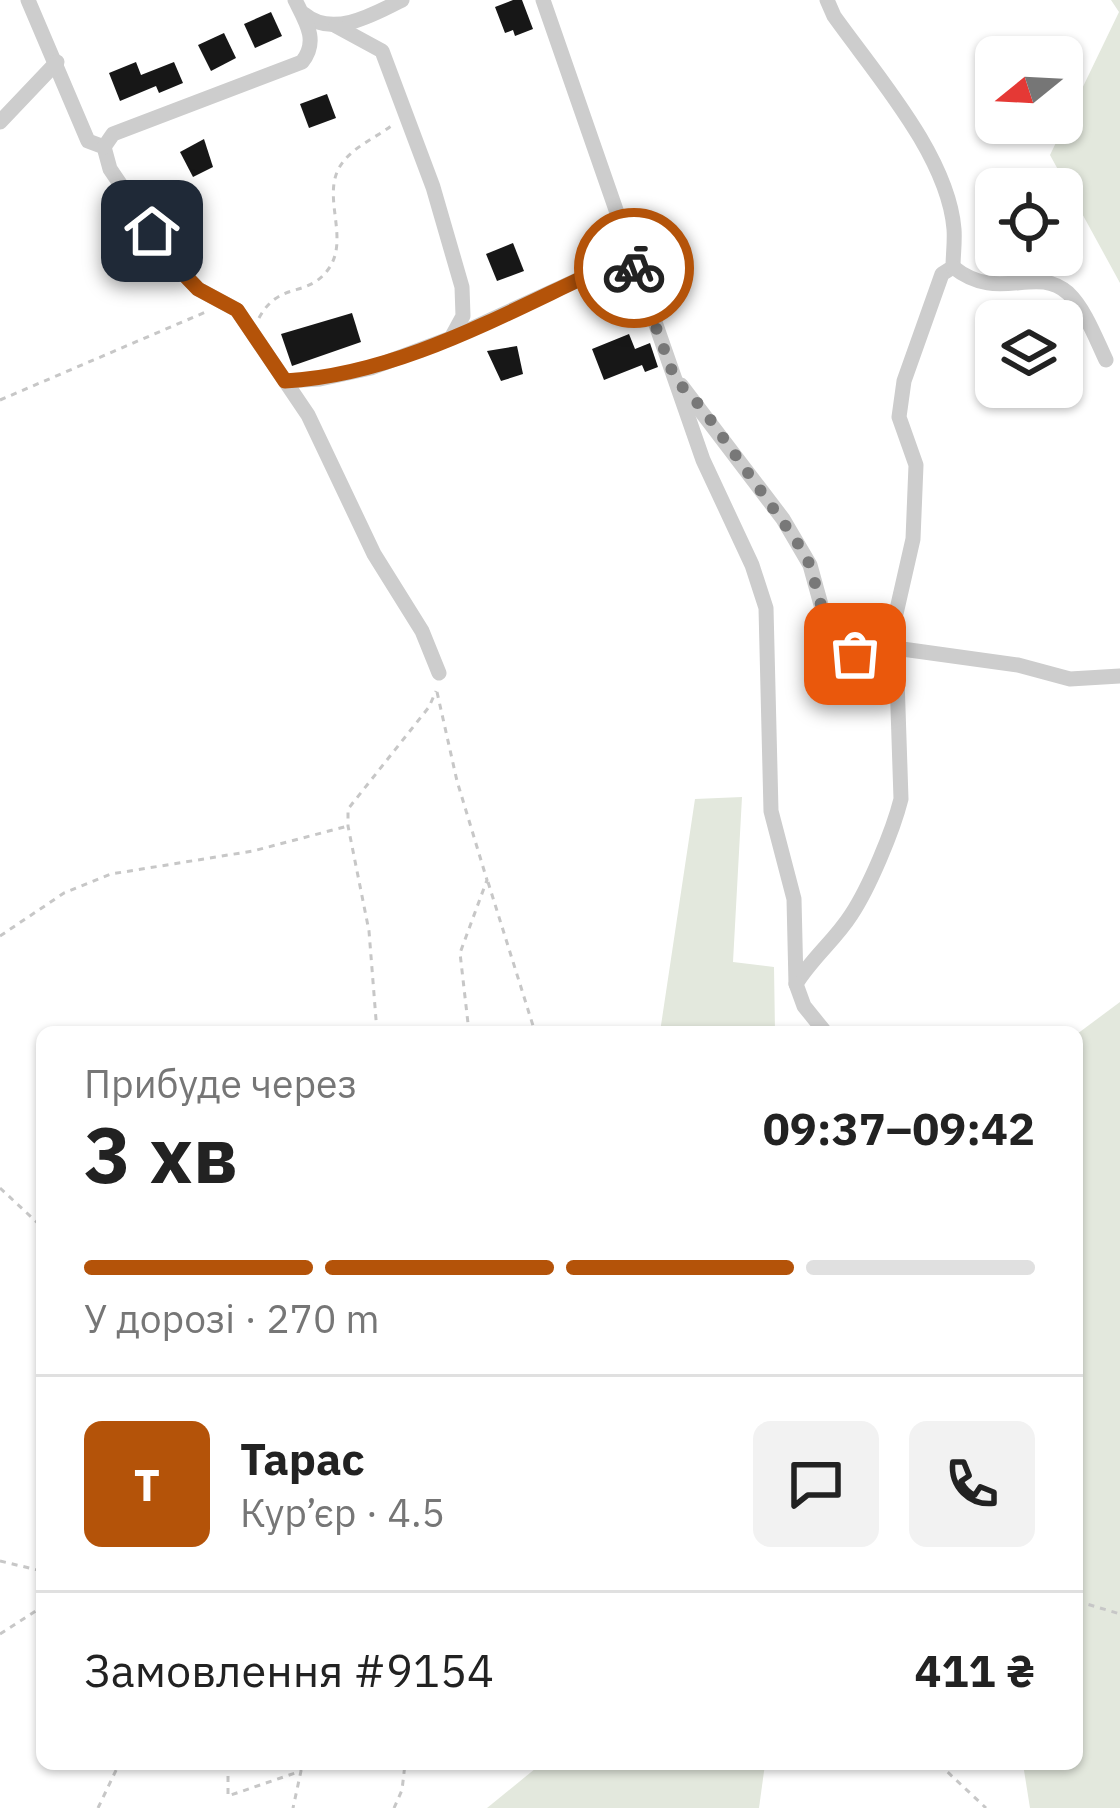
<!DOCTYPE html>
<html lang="uk">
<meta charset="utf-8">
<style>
:root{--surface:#fff;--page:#f2f2f2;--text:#222;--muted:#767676;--line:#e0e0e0;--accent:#b45309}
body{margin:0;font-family:"IBM Plex Sans",sans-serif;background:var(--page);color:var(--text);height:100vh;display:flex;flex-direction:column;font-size:45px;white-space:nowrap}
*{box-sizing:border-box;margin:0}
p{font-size:39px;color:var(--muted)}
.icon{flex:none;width:66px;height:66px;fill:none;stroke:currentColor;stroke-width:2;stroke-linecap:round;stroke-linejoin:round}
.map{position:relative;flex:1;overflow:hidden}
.sheet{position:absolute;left:36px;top:1026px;width:1047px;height:744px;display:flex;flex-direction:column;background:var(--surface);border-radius:18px;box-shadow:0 3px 9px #0004}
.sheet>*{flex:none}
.needle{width:78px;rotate:252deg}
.buttons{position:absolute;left:975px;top:36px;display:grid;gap:24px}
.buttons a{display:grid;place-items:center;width:108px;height:108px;border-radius:18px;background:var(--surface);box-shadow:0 3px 9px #0004;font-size:60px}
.pin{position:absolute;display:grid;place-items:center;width:102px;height:102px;color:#fff;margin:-51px;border-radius:24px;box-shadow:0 6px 18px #0006}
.courier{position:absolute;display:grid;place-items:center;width:120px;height:120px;margin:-60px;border:9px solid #b45309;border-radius:50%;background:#fff;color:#222;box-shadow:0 3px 15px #0007}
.overview em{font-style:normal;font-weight:700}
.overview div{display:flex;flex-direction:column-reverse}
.overview{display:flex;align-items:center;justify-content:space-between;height:204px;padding:0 48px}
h1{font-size:78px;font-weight:700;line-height:90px}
.bar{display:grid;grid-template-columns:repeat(4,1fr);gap:18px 12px;align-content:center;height:144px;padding:0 48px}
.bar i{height:15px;border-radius:9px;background:var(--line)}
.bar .on{background:var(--accent)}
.bar p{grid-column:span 4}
.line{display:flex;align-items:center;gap:30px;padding:0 48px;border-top:3px solid var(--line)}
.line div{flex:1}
.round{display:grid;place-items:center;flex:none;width:126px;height:126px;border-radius:18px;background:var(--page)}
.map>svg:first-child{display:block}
.green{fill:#e3e8dd}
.building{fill:#171717}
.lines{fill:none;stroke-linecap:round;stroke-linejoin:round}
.path{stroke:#c7c7c7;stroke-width:3;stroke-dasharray:6 6;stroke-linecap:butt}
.minor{stroke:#cdcdcd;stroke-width:15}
.done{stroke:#787878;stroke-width:12;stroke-dasharray:0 21.6}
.route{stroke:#b45309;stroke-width:15}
</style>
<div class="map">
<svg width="1120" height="1808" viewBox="0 0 1120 1808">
<rect width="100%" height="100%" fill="#fff"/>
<!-- green -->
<g class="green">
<path d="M1111 0H1120V283L1050 155 1119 12Z"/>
<path d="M742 797 733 962 774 967 775 1032H660L695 799Z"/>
<path d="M1120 1002V1808H1030L1023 1764H1077V1034Z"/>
<path d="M541 1764H765L759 1808H487Z"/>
</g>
<!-- building -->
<g class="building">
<path d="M513 0H522L533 29 515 36 513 30 505 33 495 7Z"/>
<path d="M271 12 282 36 255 48 244 24Z"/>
<path d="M224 33 236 58 211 71 198 45Z"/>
<path d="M136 62 141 75 174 62 183 83 159 93 156 86 120 101 109 73Z"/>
<path d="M327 94 336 118 309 128 300 104Z"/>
<path d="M204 139 213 167 193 177 180 152Z"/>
<path d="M513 243 524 271 497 281 486 254Z"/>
<path d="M352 313 361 342 292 366 281 334Z"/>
<path d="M629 334 635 349 650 343 658 367 645 372 642 365 604 380 592 349Z"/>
<path d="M517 346 523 374 501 381 487 351Z"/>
</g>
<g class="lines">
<!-- path -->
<g class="path">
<path d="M259 318C279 281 306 298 327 271 351 241 322 199 339 168 350 148 374 139 391 126"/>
<path d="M0 400 208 311"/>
<path d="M437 692 457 781 487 880 460 953 469 1032"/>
<path d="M488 882 535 1032"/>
<path d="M0 936 64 893 111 874 253 851 348 826"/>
<path d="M377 1032 369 931 348 826V809L429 707 436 691"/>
<path d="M0 1188 42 1227"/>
<path d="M0 1561 42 1571"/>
<path d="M1077 1601 1120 1614"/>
<path d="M0 1634 42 1607"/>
<path d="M228 1764V1796L301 1771 293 1808"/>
<path d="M939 1764 986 1808"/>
<path d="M98 1808 119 1764"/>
<path d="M394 1808 402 1790 405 1764"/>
</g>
<!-- minor -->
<g class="minor">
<path d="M28 0 88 141 104 147 110 169 173 262 198 289 237 310 308 415 374 554 422 631 439 673"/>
<path d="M543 0 703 460 752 565 766 608 771 811 794 899 796 984C812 958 835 940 851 915 869 888 893 831 901 799L895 618 913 539 916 465 899 417 904 381 942 274 953 267C953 255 955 242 954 229 948 156 876 75 834 16L827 0"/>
<path d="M304 14C332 38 373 15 402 0"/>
<path d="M336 26 382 51 433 187 462 287 463 316 451 338"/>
<path d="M0 122 57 62"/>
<path d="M104 147 113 134 302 62C319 41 306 22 295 0"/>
<path d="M953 267C999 304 1035 264 1068 293 1085 309 1096 339 1106 360"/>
<path d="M285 381 320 379 371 368 451 338 608 266 637 268"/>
<path d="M681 385 783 519 810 565 829 634 839 651 855 654 895 648 1018 665 1070 679 1120 676"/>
<path d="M796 984 804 1006 825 1032"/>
</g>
</g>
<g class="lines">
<!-- done -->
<path class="done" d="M634 268 675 379 702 408 797 542 810 565 829 634 839 652 855 654"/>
<!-- route -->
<path class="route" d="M152 231 172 262 198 289 237 310 285 381C399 375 505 313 608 266L634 268"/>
</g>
</svg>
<div class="buttons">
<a><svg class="needle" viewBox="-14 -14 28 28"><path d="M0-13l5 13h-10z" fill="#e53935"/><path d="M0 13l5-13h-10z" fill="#767676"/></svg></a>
<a><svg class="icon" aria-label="locate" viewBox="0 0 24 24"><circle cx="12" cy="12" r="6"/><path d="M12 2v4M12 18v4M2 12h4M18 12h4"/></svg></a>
<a><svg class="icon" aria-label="layers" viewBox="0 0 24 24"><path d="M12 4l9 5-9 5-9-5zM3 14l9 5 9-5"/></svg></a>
</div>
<div class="pin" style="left:855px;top:654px;background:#ea580c"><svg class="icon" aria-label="bag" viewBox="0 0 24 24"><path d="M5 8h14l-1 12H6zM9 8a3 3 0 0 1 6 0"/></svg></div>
<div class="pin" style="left:152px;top:231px;background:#1f2937"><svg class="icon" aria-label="home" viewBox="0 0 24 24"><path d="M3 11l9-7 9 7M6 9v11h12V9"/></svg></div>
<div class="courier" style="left:634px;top:268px"><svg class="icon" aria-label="bike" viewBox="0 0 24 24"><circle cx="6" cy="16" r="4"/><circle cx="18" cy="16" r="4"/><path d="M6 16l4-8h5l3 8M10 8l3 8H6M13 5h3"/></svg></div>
<section class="sheet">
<div class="overview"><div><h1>3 хв</h1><p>Прибуде через</p></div><em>09:37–09:42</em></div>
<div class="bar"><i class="on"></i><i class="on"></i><i class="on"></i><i></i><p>У дорозі · 270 m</p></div>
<div class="line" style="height:216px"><b class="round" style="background:var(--accent);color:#fff">Т</b><div><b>Тарас</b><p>Кур’єр · 4.5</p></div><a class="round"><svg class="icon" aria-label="chat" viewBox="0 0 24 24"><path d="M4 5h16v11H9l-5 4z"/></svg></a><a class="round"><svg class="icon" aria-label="phone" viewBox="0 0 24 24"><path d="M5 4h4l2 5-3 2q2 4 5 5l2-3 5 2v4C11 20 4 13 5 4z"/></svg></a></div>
<div class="line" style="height:156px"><div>Замовлення #9154</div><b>411 ₴</b></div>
</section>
</div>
